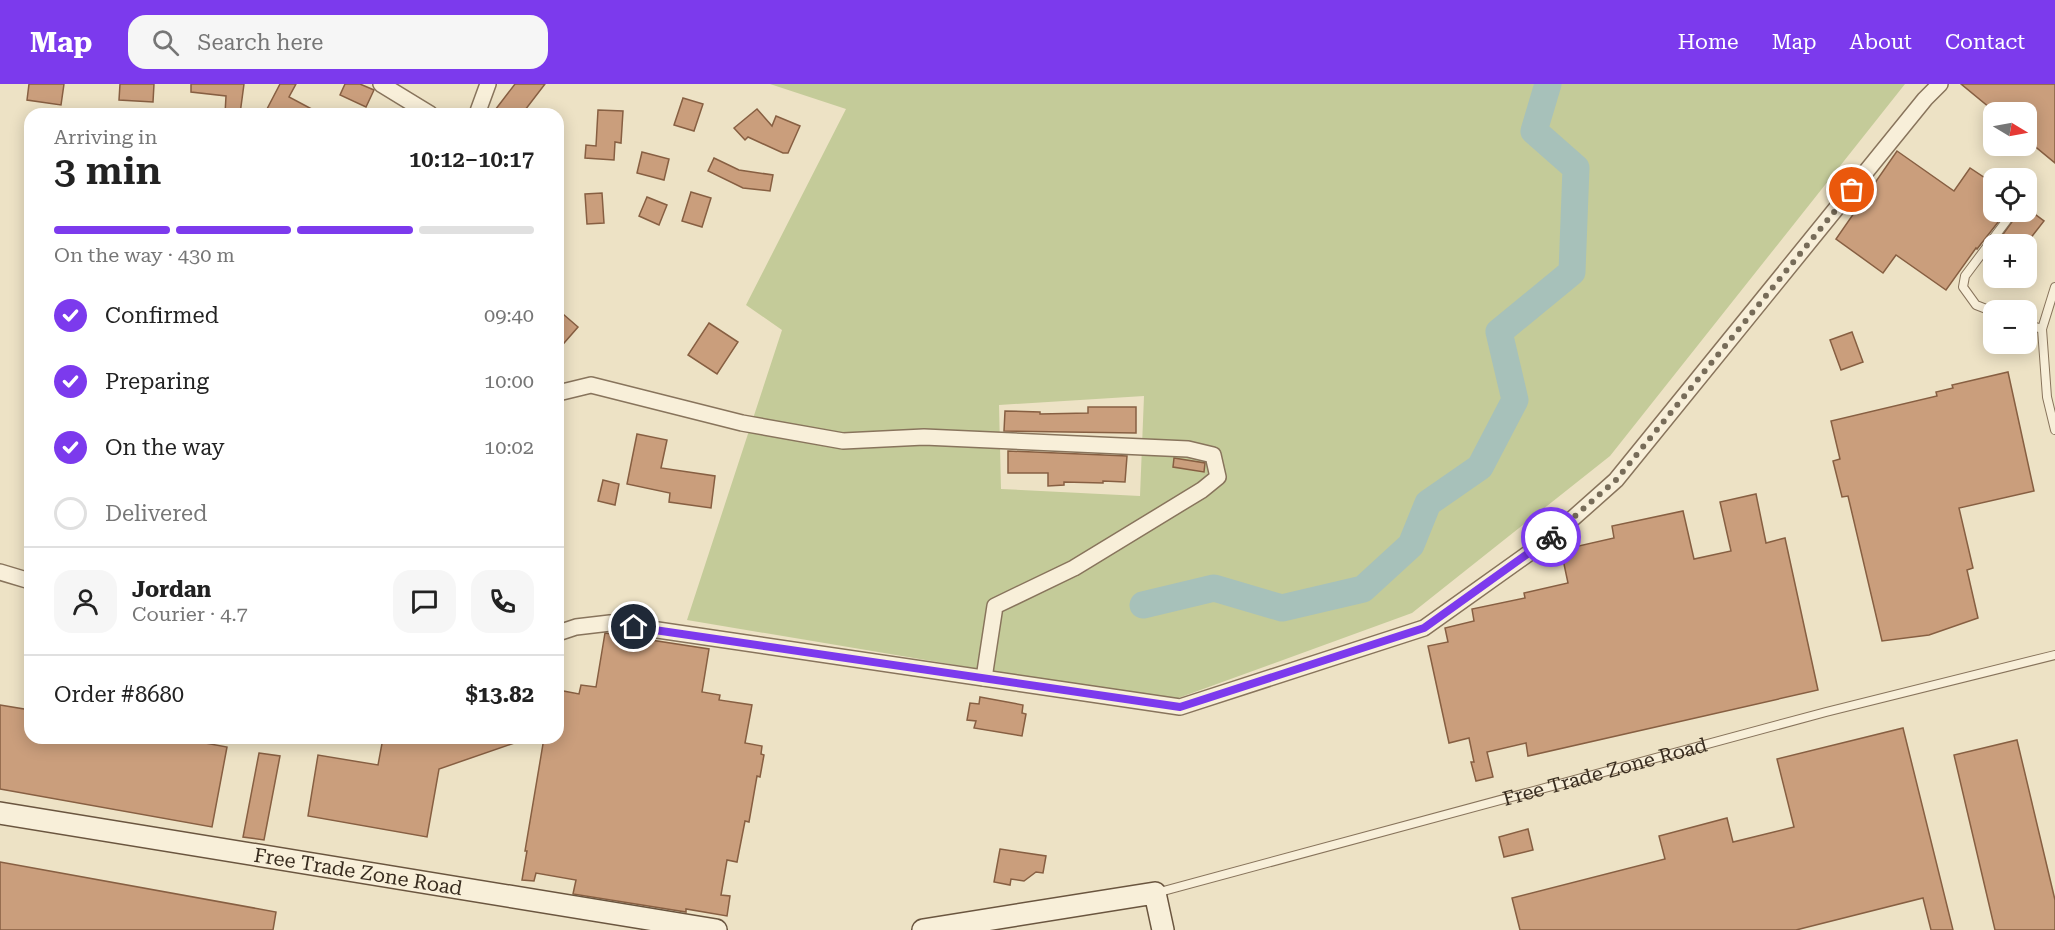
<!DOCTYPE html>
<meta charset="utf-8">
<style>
:root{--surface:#fff;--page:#f6f6f6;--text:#222;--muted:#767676;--line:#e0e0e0;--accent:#7c3aed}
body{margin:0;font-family:"Roboto Serif",serif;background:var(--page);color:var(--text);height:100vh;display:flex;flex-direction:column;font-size:22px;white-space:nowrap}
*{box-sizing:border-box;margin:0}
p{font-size:20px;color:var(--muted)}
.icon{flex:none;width:33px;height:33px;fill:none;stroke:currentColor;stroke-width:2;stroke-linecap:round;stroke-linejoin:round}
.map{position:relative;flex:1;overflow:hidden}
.sheet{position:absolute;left:24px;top:24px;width:540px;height:636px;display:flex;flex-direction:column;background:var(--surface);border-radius:18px;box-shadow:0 3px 15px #0003}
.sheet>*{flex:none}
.needle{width:39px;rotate:100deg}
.tools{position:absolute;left:1983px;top:18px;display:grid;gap:12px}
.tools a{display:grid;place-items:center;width:54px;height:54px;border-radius:12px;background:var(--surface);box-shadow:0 3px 15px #0003;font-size:30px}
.pin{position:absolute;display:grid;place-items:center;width:51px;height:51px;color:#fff;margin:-26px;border:3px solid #fff;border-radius:50%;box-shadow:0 2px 6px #0007}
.courier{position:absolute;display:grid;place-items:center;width:60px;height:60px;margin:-30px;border:4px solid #7c3aed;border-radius:50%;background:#fff;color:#222;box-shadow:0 2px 8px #0007}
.head em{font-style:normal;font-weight:600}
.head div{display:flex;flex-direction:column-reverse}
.head{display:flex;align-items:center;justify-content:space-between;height:102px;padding:0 30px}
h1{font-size:39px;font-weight:600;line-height:45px}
.bar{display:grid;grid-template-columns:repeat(4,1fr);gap:9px 6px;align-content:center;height:72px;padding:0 30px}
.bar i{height:8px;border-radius:4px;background:var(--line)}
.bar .on{background:var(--accent)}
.bar p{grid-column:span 4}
.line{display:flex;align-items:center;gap:15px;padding:0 30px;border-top:2px solid var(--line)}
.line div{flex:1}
.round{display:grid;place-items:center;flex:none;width:63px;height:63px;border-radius:18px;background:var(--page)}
ol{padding:0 30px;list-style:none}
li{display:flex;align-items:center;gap:18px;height:66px}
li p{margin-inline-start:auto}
li .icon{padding:6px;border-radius:50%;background:var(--accent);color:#fff;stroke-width:4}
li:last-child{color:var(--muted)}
li i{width:33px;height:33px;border:3px solid var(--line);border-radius:50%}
header{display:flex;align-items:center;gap:36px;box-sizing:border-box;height:84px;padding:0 30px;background:var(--accent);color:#fff}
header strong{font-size:28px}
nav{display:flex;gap:33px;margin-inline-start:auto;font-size:21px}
.search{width:420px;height:54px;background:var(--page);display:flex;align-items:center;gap:15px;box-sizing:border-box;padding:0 21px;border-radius:18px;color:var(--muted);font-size:22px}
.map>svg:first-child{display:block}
.green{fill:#c4cb99;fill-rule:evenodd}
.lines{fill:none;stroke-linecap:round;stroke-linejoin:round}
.river{stroke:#a7c1ba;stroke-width:27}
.building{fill:#ca9e7c;stroke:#875f42;stroke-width:1.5}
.lane-casing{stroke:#88745c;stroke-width:10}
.street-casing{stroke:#88745c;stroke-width:18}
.secondary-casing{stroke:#6a553f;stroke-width:24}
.lane{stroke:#f8efd9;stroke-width:8}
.street{stroke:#f8efd9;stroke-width:15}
.secondary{stroke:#f8efd9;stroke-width:21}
.done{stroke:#776c59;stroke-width:6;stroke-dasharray:0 10.8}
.route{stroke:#7c3aed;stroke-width:8}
.labels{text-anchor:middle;stroke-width:4.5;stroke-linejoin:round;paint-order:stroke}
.street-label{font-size:20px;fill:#382c1f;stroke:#f5ecd5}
</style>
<header>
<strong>Map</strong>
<div class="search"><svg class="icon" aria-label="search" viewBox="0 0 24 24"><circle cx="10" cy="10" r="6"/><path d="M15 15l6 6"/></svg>Search here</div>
<nav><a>Home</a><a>Map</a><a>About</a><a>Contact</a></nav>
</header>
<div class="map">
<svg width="2055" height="846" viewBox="0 0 2055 846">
<rect width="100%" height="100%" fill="#ede2c5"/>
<!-- green -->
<path class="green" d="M770 0H1905L1610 372 1412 529 1170 617 687 536 782 246 746 221 846 25ZM1144 312 1140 412 1001 405 999 321Z"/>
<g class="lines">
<!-- river -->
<path class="river" d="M1143 521 1214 504 1282 524 1363 505 1411 461 1428 419 1480 383 1515 316 1499 248 1572 188 1576 84 1534 47 1548 0"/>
</g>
<!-- building -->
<g class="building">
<path d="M29 0H64L61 21 27 16Z"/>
<path d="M120 0H154L153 18 119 16Z"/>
<path d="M191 0H244L240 30H225L226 12 191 8Z"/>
<path d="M280 0H296L289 13 321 30H275L267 25Z"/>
<path d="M345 0H360L374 6 366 23 340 11Z"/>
<path d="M515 0H545L522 30H492Z"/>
<path d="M1961 0H2055V79L2026 55V28H1995Z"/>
<path d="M683 14 703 20 694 47 674 41Z"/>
<path d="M757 25 772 42 776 32 800 42 788 69H783L748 53 745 56 734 44Z"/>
<path d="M598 26 623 27 621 59 615 58 614 76 585 74 586 61 596 62Z"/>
<path d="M1897 67 1954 107 1970 84 1994 100V128H2006L1977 165 1976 164 1946 206 1896 171 1883 189 1836 155Z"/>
<path d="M642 68 669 75 664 96 637 89Z"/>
<path d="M714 74 739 86 773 91 770 107 743 104 708 87Z"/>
<path d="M691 108 711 114 702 143 682 137Z"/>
<path d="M602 109 604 139 587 140 585 110Z"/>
<path d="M647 113 667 121 659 141 639 132Z"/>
<path d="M2019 128H2032L2044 137 2026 160H1996Z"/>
<path d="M563 230 578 243 558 266V236Z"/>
<path d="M709 239 738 258 717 290 688 271Z"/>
<path d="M1852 248 1863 278 1841 286 1830 256Z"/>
<path d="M2008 288 2034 407 1959 424 1973 484 1967 486 1978 534 1929 551 1882 557 1848 412 1842 413 1833 377 1840 375 1831 337 1937 312 1936 308 1953 304 1952 301Z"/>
<path d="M1088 323H1136V349L1004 347 1005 327 1040 328V330L1088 329Z"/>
<path d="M637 350 667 356 661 384 715 392 711 424 669 418 670 409 627 400Z"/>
<path d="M1008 367 1127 372 1125 398 1103 397V399L1064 398V401L1048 402V389H1008Z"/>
<path d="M1174 374 1205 379 1204 388 1173 383Z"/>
<path d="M603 396 619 400 615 421 598 417Z"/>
<path d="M1756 410 1766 459 1785 454 1818 606 1528 672 1526 659 1487 668 1493 693 1476 697 1471 678H1474L1469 654 1449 659 1428 562 1448 558 1445 544 1474 537 1472 525 1525 514 1524 509 1568 499 1561 466 1614 454 1612 442 1683 427 1694 475 1731 467 1720 418Z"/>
<path d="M605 549 709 565 702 608 720 611 719 616 752 621 745 659 762 662 761 670 764 671 760 693 757 692 749 738 745 737 737 778 727 776 721 811 730 812 727 832 686 825V828L573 810 576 796 536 789 534 797 522 796 527 767H525L544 654H558V606L579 610 581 601 596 603Z"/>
<path d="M980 613 1023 621 1022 629 1026 630 1022 652 974 644 976 637 967 636 970 619 979 620Z"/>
<path d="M0 621 30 626V654H178L227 663 212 743 0 705Z"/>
<path d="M1903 644 1953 846H1931L1923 814 1796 846H1520L1512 814 1665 775 1659 752 1727 734 1733 758 1794 743 1777 675Z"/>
<path d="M383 654H522L523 656 439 685 427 753 308 732 318 671 378 681Z"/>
<path d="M2017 656 2055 816V846H1995L1954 671Z"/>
<path d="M259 669 280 672 264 756 243 753Z"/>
<path d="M1528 745 1533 766 1504 773 1499 753Z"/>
<path d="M1000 765 1046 772 1043 789 1036 788 1024 797 1011 795 1010 801 994 798Z"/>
<path d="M0 778 276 828 273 846H0Z"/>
</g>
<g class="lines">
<!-- lane casing -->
<g class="lane-casing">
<g id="lane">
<path d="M2026 110 2027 109"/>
<path d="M2055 203 2042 245 2047 313 2055 346"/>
<path d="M1994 228 1976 221 1963 203 1965 192 2013 128"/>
<path d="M2026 240 2042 245"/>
<path id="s1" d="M1156 809 1826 628 2055 571"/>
</g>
</g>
<!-- street casing -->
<g class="street-casing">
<g id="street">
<path d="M381 0 430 30"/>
<path d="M477 30 488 0"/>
<path d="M558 309 591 301 742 339 843 357 924 353 1188 365 1213 371 1218 393 1202 406 1074 484 995 522 984 594"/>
<path d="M0 488 30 497"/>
<path d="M558 549 576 543 610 539 1180 623 1424 544 1553 452 1616 396 1925 15 1940 0"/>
</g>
</g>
<!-- secondary casing -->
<g class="secondary-casing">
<g id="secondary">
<path id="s2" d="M0 729 716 846"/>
<path d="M923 846 1155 809 1163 846"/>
</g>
</g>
<!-- lane -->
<use href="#lane" class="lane"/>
<!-- street -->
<use href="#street" class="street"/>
<!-- secondary -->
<use href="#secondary" class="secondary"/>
</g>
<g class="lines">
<!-- done -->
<path class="done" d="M1551 453 1616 396 1852 106"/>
<!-- route -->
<path class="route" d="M634 543 1180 623 1424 544 1551 453"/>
</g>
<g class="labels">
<!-- street labels -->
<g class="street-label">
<text dy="7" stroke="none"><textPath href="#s1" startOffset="465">Free Trade Zone Road</textPath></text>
<text dy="7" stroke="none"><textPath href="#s2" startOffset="363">Free Trade Zone Road</textPath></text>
</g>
</g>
</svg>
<div class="tools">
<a><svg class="needle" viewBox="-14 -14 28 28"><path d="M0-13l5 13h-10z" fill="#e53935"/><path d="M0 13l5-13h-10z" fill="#767676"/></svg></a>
<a><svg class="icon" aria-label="locate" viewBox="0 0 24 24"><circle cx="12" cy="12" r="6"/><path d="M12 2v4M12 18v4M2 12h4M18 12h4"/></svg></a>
<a>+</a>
<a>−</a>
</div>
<div class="pin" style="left:1852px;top:106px;background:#ea580c"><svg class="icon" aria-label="bag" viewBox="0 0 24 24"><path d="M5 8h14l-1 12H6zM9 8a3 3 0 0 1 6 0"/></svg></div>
<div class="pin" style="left:634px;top:543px;background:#1f2937"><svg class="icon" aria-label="home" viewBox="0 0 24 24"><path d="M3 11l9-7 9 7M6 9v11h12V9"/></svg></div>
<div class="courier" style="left:1551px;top:453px"><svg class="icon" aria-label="bike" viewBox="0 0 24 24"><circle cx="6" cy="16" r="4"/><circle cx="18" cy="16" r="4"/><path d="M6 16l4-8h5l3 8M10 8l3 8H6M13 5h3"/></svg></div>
<section class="sheet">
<div class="head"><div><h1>3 min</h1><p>Arriving in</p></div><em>10:12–10:17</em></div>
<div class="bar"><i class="on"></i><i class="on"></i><i class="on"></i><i></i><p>On the way · 430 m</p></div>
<ol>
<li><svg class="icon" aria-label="check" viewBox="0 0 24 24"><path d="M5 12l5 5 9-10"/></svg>Confirmed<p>09:40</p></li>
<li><svg class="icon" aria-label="check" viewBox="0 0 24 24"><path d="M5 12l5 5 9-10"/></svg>Preparing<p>10:00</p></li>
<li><svg class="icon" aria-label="check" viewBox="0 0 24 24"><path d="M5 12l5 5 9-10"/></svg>On the way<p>10:02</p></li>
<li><i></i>Delivered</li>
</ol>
<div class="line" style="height:108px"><a class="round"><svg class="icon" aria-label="person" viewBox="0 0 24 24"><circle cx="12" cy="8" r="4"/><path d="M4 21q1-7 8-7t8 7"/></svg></a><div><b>Jordan</b><p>Courier · 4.7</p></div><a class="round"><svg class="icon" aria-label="chat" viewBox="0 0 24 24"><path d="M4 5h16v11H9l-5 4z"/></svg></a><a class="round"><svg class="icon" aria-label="phone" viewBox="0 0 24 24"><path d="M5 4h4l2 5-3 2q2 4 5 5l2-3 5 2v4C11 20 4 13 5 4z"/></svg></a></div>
<div class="line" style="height:78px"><div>Order #8680</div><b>$13.82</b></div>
</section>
</div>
